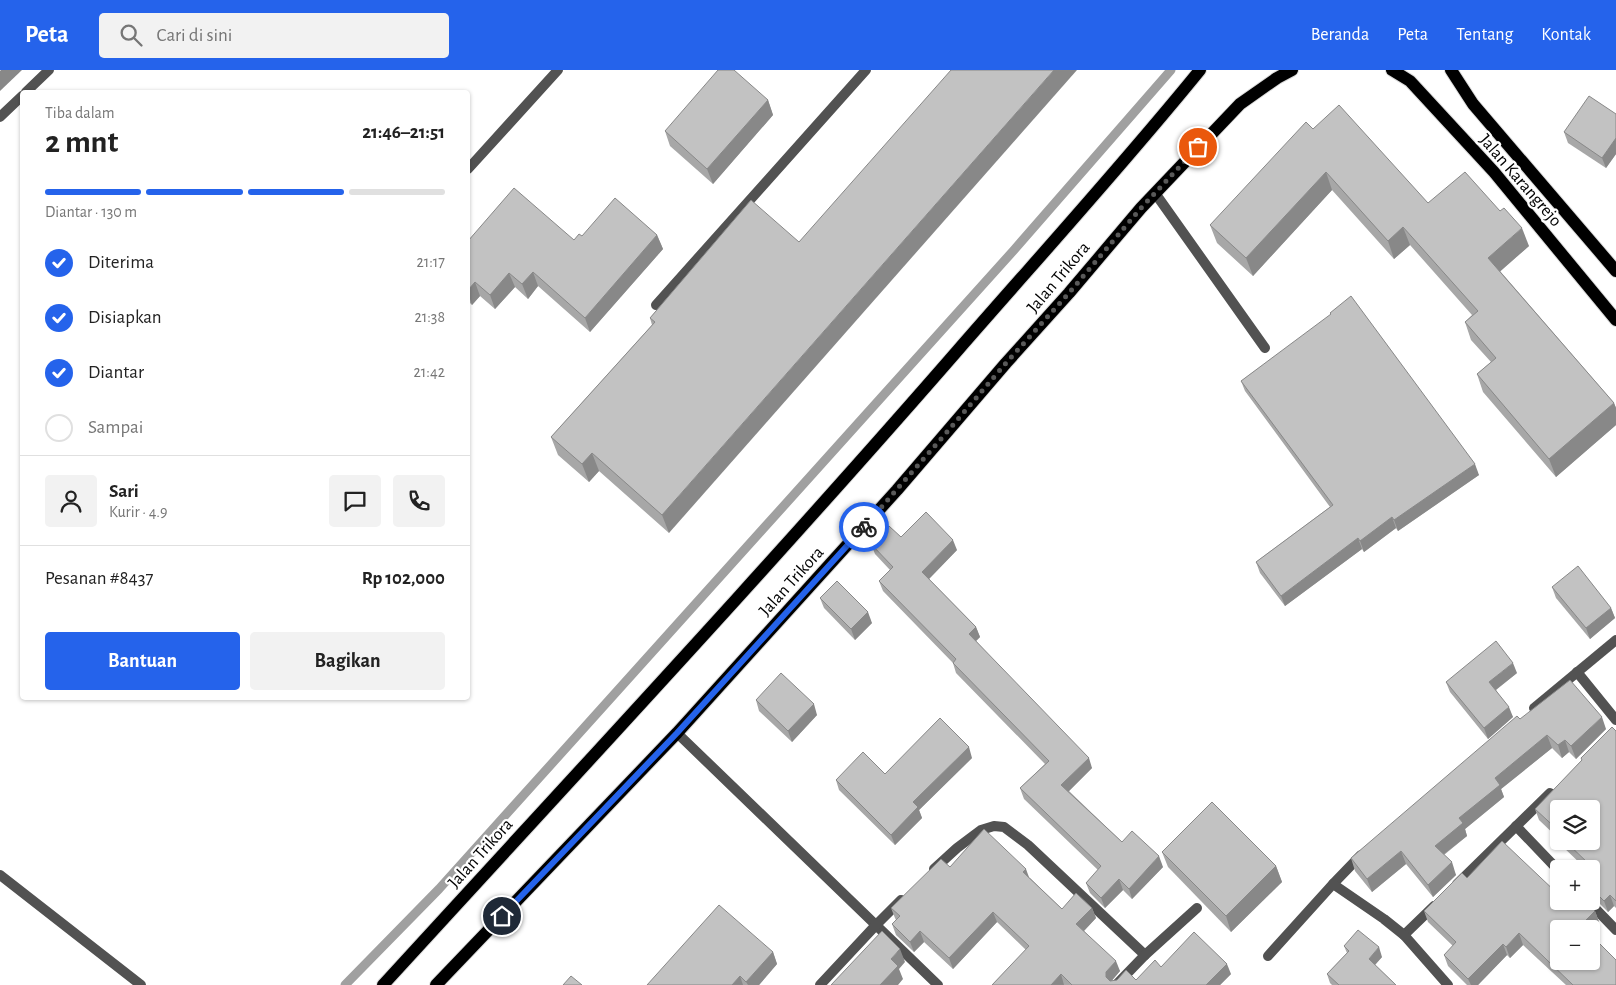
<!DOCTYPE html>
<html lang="id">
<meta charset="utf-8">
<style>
:root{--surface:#fff;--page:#f2f2f2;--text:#222;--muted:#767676;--line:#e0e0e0;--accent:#2563eb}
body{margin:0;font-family:"Alegreya Sans",sans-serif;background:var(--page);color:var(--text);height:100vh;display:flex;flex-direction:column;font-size:19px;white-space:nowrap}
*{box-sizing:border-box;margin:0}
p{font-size:16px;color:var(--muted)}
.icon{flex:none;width:28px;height:28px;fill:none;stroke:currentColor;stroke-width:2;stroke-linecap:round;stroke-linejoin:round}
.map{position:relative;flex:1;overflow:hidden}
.sheet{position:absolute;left:20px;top:20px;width:450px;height:610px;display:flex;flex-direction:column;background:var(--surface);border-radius:5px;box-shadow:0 1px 4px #0004}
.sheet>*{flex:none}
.buttons{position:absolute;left:1550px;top:730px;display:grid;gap:10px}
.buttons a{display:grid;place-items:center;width:50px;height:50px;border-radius:5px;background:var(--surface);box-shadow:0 1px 4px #0004;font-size:25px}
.pin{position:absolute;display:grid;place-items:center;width:42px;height:42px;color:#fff;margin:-21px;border:2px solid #fff;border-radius:50%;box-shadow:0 1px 5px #0007}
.courier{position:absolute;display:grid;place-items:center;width:50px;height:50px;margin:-25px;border:4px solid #2563eb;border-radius:50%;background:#fff;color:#222;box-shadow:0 1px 6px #0007}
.summary em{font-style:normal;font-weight:700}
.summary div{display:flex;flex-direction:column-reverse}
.summary{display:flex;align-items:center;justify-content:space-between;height:85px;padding:0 25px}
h1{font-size:32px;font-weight:700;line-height:38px}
.bar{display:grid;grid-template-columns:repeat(4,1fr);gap:8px 5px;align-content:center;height:60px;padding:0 25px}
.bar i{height:6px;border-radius:4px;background:var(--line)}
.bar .selected{background:var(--accent)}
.bar p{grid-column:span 4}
.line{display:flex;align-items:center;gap:12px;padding:0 25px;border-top:1px solid var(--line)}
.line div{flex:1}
.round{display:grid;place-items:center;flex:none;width:52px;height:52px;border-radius:5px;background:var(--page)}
ol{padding:0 25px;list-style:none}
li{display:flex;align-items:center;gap:15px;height:55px}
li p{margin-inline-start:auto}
li .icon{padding:5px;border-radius:50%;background:var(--accent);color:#fff;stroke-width:4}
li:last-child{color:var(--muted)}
li i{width:28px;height:28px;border:2px solid var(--line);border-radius:50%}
.action{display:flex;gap:10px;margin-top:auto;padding:10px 25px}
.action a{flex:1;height:58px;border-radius:5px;background:var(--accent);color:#fff;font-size:20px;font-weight:700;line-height:58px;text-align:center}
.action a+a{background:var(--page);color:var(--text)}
header{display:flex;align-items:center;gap:30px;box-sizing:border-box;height:70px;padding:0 25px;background:var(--accent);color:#fff}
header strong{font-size:24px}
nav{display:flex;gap:28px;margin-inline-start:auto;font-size:18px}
.search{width:350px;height:45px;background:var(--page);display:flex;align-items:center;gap:12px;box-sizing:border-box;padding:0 18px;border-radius:5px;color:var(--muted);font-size:19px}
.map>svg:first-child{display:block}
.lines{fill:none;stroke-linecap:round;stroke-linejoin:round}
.stream{stroke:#a0a0a0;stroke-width:9}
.primary-casing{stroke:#dbdbdb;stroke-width:14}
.service{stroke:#525252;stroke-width:10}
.minor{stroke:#525252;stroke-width:10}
.primary{stroke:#000;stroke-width:12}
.wall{fill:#a7a7a7}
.shaded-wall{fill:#888}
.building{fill:#c2c2c2;stroke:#888}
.done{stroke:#595959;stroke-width:5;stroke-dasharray:0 9}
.route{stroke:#2563eb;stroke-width:6}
.labels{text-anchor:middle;stroke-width:4.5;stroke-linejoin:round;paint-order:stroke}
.street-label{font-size:18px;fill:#000;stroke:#fff}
</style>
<header>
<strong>Peta</strong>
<div class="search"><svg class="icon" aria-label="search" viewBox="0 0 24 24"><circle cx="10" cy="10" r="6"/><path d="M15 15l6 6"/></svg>Cari di sini</div>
<nav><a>Beranda</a><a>Peta</a><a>Tentang</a><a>Kontak</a></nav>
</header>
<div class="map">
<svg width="1616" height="915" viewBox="0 0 1616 915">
<rect width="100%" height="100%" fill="#fff"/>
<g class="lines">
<!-- stream -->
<path class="stream" d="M345 915 439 819 1014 180 1171 0"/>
<!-- primary casing -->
<g class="primary-casing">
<g id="primary">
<path d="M1392 0 1410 11 1494 102 1616 250"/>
<path d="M1451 0 1473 34 1616 201"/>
<path d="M383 915C576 704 771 495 958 280 1039 187 1122 96 1200 0"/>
<path d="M436 915 677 663 897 420 1006 293 1069 223 1141 138 1240 34 1277 8 1292 0"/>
</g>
</g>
<!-- service -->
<g class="service">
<path d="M468 99 558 0"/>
<path d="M656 235 866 0"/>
<path d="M0 805 141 915"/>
</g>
<!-- minor -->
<g class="minor">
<path d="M26 22 49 0"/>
<path d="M0 47 22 26"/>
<path d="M1155 123 1265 278"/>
<path d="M1577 602 1616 650"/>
<path d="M1534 638 1616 570"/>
<path d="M677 663 938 915"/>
<path d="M1516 756 1559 801"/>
<path d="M934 799 957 778 981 760 994 756 1004 757 1028 775 1145 885"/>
<path d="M1333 814 1361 785"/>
<path d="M1457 814 1550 723"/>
<path d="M1588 831 1616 860"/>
<path d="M1404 865 1434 836"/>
<path d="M1268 886 1333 814 1384 849 1404 865 1448 915"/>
<path d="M820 915 876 855 901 830"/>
<path d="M1116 915 1145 885 1197 838"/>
</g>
<!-- primary -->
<use href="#primary" class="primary"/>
</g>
<!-- wall -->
<g class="wall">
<path d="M768 30 773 45 713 114 670 76 665 61Z"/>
<path d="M1616 44V84L1606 98 1568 73 1564 62Z"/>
<path d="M1313 59 1428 133 1529 176 1500 201 1614 333 1616 338V355L1556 407 1483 322 1477 304 1491 292 1471 270 1465 252 1472 245 1410 175 1394 189 1332 120 1253 206 1217 173 1210 155Z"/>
<path d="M751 130 669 463 599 401 589 412 558 385 551 367 652 255 650 248Z"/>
<path d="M657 165 663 179 590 262 538 216 528 229 515 217 495 239 480 226 472 235 468 231V171L574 170 582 166Z"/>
<path d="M1330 243 1479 405 1398 461 1396 458 1364 482 1362 479 1285 536 1260 503 1256 492 1330 437 1245 321 1241 311 1331 245Z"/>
<path d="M901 467 957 480 929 509 976 557 980 567 976 571 1092 698 1069 721 1122 772 1163 797 1132 829 1123 820 1105 838 1090 823 1086 813 1098 800 1024 729 1020 718 1045 694 956 603 953 593 883 521 879 511 890 500 875 484 871 474Z"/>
<path d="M1552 517 1611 538 1615 548 1590 569 1556 528Z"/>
<path d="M820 528 872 553 855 570 824 538Z"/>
<path d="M1517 603 1496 620 1513 647 1488 669 1450 622 1446 612Z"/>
<path d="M756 630 817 645 792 672 759 641Z"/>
<path d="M1520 649 1606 659 1576 689 1569 682 1562 688 1552 678 1501 719 1504 727 1465 759 1467 766 1444 785 1456 805 1433 827 1406 794 1372 822 1355 801 1351 788Z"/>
<path d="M1616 661V838L1614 836 1608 842 1591 825V799L1585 798 1561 775 1560 771H1591L1559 739V769L1539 750 1535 739 1582 690 1581 688Z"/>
<path d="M972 688 919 740 922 748 895 775 839 720 836 710 885 704Z"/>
<path d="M1162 782 1276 796 1282 812 1231 862 1168 797Z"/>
<path d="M950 797 1030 808 1062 839 1092 838 1096 848 1084 861 1120 901 1111 911 1136 910 1161 897 1231 904 1220 915H992L1026 880 997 852 953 899 924 872 914 882 896 865 892 854 896 850 895 848 891 838Z"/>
<path d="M1467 808 1595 841 1599 852 1591 860V859H1559L1616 915H1566L1523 875 1510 888 1507 885 1478 915H1467L1448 896 1444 885 1453 876 1428 852 1424 841Z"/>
<path d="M1344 876 1382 887 1375 895 1396 915H1332L1330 913 1327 904 1347 883Z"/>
<path d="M773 882 777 894 759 915H647Z"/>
</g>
<!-- shaded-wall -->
<g class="shaded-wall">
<path d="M1 0H22L0 21V1Z"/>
<path d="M1054 0H1077L669 463 662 445Z"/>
<path d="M768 30 773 45 713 114 707 99Z"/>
<path d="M1616 68V84L1606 98 1602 88Z"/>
<path d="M1326 102 1332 120 1253 206 1246 188Z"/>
<path d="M1403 157 1410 175 1394 189 1388 171Z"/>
<path d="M1522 158 1529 176 1495 206 1488 188Z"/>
<path d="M657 165 663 179 590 262 585 248Z"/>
<path d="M533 202 538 216 528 229 522 214Z"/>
<path d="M509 203 515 217 495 239 490 225Z"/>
<path d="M475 212 480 226 472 235 468 223V220Z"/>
<path d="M1614 333 1616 338V355L1556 407 1549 389Z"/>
<path d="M592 383 599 401 589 412 582 394Z"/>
<path d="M1475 394 1479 405 1398 461 1394 450Z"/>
<path d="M1392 447 1396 458 1364 482 1360 471Z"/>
<path d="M1358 468 1362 479 1285 536 1281 526Z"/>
<path d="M953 470 957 480 925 513 922 502Z"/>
<path d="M1611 538 1615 548 1590 569 1586 558Z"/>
<path d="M868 542 872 553 855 570 851 559Z"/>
<path d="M976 557 980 567 972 575 969 564Z"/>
<path d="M1513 593 1517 603 1493 622 1489 612Z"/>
<path d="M814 634 817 645 792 672 788 661Z"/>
<path d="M1509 637 1513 647 1488 669 1484 658Z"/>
<path d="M1602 647 1606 659 1576 689 1571 676Z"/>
<path d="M1547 665 1552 678 1501 719 1504 727 1465 759 1467 766 1439 788 1435 776 1459 748 1495 708Z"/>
<path d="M1565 670 1569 682 1562 688 1558 675Z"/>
<path d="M969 677 972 688 919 740 922 748 895 775 891 765 913 732Z"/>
<path d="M1089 688 1092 698 1065 725 1061 715Z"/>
<path d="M1401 781 1406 794 1372 822 1367 809Z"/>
<path d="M1159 786 1163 797 1132 829 1129 819Z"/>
<path d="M1452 792 1456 805 1433 827 1428 815Z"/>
<path d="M1276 796 1282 812 1231 862 1226 846Z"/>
<path d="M1026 799 1030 810 1023 802Z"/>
<path d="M1119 809 1123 820 1105 838 1101 828Z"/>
<path d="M1610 825 1614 836 1608 842 1604 831Z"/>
<path d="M1092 838 1096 848 1080 865 1076 854Z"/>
<path d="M1595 841 1599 852 1591 860V859H1583L1581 855Z"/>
<path d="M993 842 997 852 953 899 949 888Z"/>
<path d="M920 861 924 872 914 882 910 872Z"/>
<path d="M1519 863 1523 875 1510 888 1506 877Z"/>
<path d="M1503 874 1507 885 1478 915H1471L1468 909Z"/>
<path d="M1379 877 1382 887 1372 898 1369 889Z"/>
<path d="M900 879 905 892 899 899 903 909 898 915H880L891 889Z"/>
<path d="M773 882 777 894 759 915H748L746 912Z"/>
<path d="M1116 891 1120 901 1110 913 1106 907V902Z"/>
<path d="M1227 894 1231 904 1220 915H1206Z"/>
<path d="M1061 904 1064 915H1051Z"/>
<path d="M740 906 743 915H732Z"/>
</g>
<!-- building -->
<g class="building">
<path d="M718 0H734L768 30 707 99 665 61Z"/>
<path d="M951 0H1054L662 445 592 383 582 394 551 367 655 252 650 248 751 130 799 172Z"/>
<path d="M1589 26 1616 44V68L1602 88 1564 62Z"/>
<path d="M1339 35 1428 133 1465 102 1500 141 1504 138 1522 158 1488 188 1614 333 1549 389 1477 304 1496 288 1465 252 1478 241 1403 157 1388 171 1326 102 1246 188 1210 155 1306 52 1313 59Z"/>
<path d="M514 118 574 170 579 164 582 166 615 128 657 165 585 248 533 202 522 214 509 203 490 225 475 212 468 220V171Z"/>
<path d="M1351 226 1475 394 1394 450 1392 447 1360 471 1358 468 1281 526 1256 492 1333 435 1241 311 1331 244 1330 243Z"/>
<path d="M926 442 953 470 922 502 976 557 969 564 1089 688 1061 715 1122 772 1132 761 1159 786 1129 819 1119 809 1101 828 1086 813 1101 796 1020 718 1049 691 953 593 956 589 879 511 893 497 871 474 889 456 901 467Z"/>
<path d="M1578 496 1611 538 1586 558 1552 517Z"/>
<path d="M837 511 868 542 851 559 820 528Z"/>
<path d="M1496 571 1513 593 1489 612 1509 637 1484 658 1446 612Z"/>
<path d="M781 603 814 634 788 661 756 630Z"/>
<path d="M1570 610 1602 647 1571 676 1565 670 1558 675 1547 665 1495 708 1500 715 1459 748 1463 753 1435 776 1452 792 1428 815 1401 781 1367 809 1351 788 1517 646 1520 649Z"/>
<path d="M940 648 969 677 913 732 918 737 891 765 836 710 863 682 885 704Z"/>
<path d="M1612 657 1616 661V831L1610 825 1604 831 1591 818V799H1584L1589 794 1565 771H1591V739H1559V761L1535 739 1582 690 1581 688Z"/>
<path d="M1212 732 1276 796 1226 846 1162 782Z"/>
<path d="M984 759 1026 799 1023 802 1062 839 1076 823 1092 838 1076 854 1116 891 1106 902V907L1110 911 1117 910 1126 900 1136 910 1155 890 1161 897 1194 862 1227 894 1206 915H1072L1061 904 1051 915H992L1029 876 993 842 949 888 920 861 910 872 892 854 900 846 891 838 941 789 950 797Z"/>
<path d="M1502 771 1559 825V831H1585L1595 841 1581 855 1585 859H1559V891H1591V865L1616 890V915H1573L1519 863 1506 877 1503 874 1468 909 1444 885 1456 872 1424 841 1462 803 1467 808Z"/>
<path d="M719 835 773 882 746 912 740 906 732 915H647Z"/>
<path d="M1358 860 1379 877 1369 889 1396 915H1339L1327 904 1349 881 1344 876Z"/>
<path d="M882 861 900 879 891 889 898 896 880 915H831Z"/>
<path d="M571 906 582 915H563Z"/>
</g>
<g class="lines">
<!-- done -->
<path class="done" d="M864 457 947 362 1006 293 1069 223 1141 138 1198 77"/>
<!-- route -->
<path class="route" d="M502 846 677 663 864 457"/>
</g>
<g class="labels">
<!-- street labels -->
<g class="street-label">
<text transform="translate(1521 110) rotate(49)" y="6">Jalan Karangrejo</text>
<text transform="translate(1058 207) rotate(-50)" y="6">Jalan Trikora</text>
<text transform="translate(791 511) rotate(-48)" y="6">Jalan Trikora</text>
<text transform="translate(480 783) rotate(-48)" y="6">Jalan Trikora</text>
</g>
</g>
</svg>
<div class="buttons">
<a><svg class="icon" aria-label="layers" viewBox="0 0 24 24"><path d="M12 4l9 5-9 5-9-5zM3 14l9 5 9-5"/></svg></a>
<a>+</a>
<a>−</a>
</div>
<div class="pin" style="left:1198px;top:77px;background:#ea580c"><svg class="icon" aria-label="bag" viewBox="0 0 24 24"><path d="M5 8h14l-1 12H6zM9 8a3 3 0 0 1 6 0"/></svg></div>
<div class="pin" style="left:502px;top:846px;background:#1f2937"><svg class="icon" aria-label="home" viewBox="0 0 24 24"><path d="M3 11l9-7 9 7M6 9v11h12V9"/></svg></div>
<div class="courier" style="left:864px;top:457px"><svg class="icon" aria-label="bike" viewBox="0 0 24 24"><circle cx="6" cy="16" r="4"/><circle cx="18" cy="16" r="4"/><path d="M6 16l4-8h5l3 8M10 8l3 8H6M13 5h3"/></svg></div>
<section class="sheet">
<div class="summary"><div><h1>2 mnt</h1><p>Tiba dalam</p></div><em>21:46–21:51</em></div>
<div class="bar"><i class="selected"></i><i class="selected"></i><i class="selected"></i><i></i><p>Diantar · 130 m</p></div>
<ol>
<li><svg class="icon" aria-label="check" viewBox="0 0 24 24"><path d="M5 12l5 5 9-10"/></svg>Diterima<p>21:17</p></li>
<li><svg class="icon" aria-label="check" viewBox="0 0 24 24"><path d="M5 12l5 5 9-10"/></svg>Disiapkan<p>21:38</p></li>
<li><svg class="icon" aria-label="check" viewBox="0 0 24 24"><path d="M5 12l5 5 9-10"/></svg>Diantar<p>21:42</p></li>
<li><i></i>Sampai</li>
</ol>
<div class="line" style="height:90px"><a class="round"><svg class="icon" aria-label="person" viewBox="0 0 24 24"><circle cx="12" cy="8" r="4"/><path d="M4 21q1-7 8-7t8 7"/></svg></a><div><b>Sari</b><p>Kurir · 4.9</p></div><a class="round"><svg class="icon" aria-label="chat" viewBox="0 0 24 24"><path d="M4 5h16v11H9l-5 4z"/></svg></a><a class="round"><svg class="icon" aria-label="phone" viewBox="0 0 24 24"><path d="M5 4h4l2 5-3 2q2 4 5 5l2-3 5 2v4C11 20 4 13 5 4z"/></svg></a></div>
<div class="line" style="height:65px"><div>Pesanan #8437</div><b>Rp 102,000</b></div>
<div class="action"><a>Bantuan</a><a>Bagikan</a></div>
</section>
</div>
